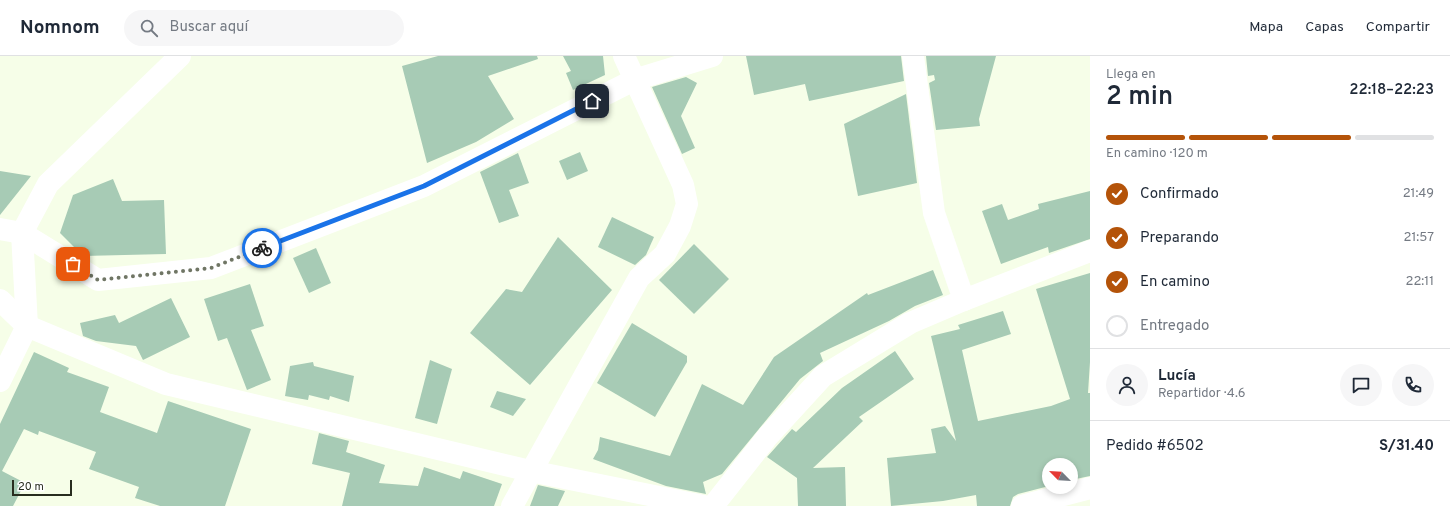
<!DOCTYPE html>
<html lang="es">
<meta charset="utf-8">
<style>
:root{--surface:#fff;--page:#f6f6f7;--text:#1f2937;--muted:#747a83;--line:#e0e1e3;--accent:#b45309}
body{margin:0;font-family:Overpass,sans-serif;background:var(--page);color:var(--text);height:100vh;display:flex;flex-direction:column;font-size:15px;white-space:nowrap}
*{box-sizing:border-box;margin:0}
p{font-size:13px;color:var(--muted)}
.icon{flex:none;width:22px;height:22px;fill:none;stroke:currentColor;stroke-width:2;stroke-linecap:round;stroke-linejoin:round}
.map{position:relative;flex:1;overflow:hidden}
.drawer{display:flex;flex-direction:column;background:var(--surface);width:360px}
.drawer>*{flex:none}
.needle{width:26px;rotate:294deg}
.buttons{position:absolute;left:1042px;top:402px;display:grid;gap:8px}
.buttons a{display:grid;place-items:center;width:36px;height:36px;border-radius:50%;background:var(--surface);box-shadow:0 2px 6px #0003;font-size:20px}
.scale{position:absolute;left:12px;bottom:10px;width:60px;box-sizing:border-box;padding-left:4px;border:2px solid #282d1f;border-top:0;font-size:11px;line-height:14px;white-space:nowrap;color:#282d1f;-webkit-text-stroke:3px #fff;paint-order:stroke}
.pin{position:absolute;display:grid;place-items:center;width:34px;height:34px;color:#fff;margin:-17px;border-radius:8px;box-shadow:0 2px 6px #0006}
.courier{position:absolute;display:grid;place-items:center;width:40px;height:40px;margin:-20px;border:3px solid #1a73e8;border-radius:50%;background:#fff;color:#222;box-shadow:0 1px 5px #0007}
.head em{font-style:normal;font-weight:600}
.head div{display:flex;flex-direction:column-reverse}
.head{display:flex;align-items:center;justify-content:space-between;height:68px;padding:0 16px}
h1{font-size:26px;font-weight:600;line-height:30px}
.bar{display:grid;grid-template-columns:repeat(4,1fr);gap:6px 4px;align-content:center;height:48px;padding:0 16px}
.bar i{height:5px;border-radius:3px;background:var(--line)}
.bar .active{background:var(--accent)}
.bar p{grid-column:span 4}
.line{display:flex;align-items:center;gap:10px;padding:0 16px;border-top:1px solid var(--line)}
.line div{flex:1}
.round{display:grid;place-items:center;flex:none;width:42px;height:42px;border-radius:21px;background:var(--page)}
ol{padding:0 16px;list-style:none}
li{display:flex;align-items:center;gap:12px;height:44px}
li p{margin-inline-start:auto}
li .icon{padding:4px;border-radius:50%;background:var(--accent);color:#fff;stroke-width:4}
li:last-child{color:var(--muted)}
li i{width:22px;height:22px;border:2px solid var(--line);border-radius:50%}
header{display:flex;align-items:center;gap:24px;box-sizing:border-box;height:56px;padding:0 20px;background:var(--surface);border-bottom:1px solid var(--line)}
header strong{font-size:19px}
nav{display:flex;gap:22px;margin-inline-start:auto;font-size:14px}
.search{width:280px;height:36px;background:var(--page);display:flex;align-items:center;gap:10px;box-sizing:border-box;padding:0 14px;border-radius:22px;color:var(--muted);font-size:15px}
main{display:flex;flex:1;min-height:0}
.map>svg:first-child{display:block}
.building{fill:#a7cbb5}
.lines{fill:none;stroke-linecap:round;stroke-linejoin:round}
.minor{stroke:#fff;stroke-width:22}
.done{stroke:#707665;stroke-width:4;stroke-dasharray:0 7.2}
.route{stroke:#1a73e8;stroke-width:5}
</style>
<header>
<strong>Nomnom</strong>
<div class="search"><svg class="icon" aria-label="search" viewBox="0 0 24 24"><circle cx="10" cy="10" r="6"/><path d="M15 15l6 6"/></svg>Buscar aquí</div>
<nav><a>Mapa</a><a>Capas</a><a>Compartir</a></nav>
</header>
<main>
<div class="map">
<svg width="1090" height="450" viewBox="0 0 1090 450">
<rect width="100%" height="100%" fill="#f6fee8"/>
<!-- building -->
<g class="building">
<path d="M438 0H537L538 3 488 20 514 63 476 86 427 107 402 10Z"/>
<path d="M563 0H603L605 19 573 34 566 17 571 15Z"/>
<path d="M746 0H901L904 25 809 45 805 28 754 39Z"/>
<path d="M926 0H996L979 63 980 70 936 74 929 27 935 24 934 19 928 20Z"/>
<path d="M686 21 697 27 681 60 695 92 682 98 652 31Z"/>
<path d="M906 38 917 127 858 140 844 68Z"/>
<path d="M580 96 588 115 567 124 559 105Z"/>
<path d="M518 97 529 127 509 134 519 160 499 167 480 116Z"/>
<path d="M0 115 31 120 0 159Z"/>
<path d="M113 123 122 145 164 144 166 198 83 200 60 177 73 139Z"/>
<path d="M1090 135V183L1049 197 1048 191 1001 208 982 155 1002 148 1008 164 1039 153 1038 148Z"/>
<path d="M612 161 654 181 646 199 635 209 598 191Z"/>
<path d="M558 181 612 234 530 329 470 277 506 233 522 236Z"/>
<path d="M694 188 729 223 694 258 659 224Z"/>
<path d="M316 192 331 227 309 237 293 202Z"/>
<path d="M933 214 943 239 915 250 889 265 820 297 823 305 800 323 722 418 703 426 706 438 666 430 593 403 598 394 600 381 670 400 702 328 743 349 774 301 867 237 868 239Z"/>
<path d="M1090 217V306L1088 337H1090V420L1071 424V409H1049V430L1018 438 1013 441 1010 450H977L976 439 943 445 891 450 887 402 936 397 931 373 945 370 956 385 931 280 960 273 958 269 1003 255 1011 278 962 294 978 365 1051 350 1070 343 1036 233Z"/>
<path d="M250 228 264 270 251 274 271 324 247 334 227 282 218 285 204 243Z"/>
<path d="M171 242 190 281 143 304 136 290 96 285 83 280 80 267 115 259 119 267Z"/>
<path d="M632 267 687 300V306L655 361 597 327Z"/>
<path d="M895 295 914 323 859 361 863 365 813 412 845 411 846 450H798L797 422 767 401 792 373 796 376 842 332Z"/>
<path d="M34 296 69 312 67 316 109 331 100 356 157 377 168 345 251 373 225 450H160L135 442 139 431 89 413 96 396 39 375 38 379 24 373 2 415 25 427 13 450H0V368Z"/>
<path d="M430 304 452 313 437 368 415 362Z"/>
<path d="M313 306 314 310 354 320 349 346 330 340 329 344 309 339 308 344 285 340 290 310Z"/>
<path d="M497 335 508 338 526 343 513 360 490 351Z"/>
<path d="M319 377 349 385 346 396 385 409 379 427 418 430 424 411 460 423 463 415 502 428 494 450H342L350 417 312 408Z"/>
<path d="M538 429 565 435 558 450H530Z"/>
</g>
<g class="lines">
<!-- minor -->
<g class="minor">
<path d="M913 0 934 157 964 244"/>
<path d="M0 173 22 177 98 224 211 212 424 130 634 24 712 0"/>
<path d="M0 244 27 270 166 328 530 415 704 450"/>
<path d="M0 325 27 270 22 177 48 128 180 0"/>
<path d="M512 450 639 222 665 198 680 170 687 148 683 129 624 0"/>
<path d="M713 450 768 380 823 320 910 267 964 244 1090 195"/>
<path d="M1022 450 1090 432"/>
</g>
</g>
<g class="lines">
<!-- done -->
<path class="done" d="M73 208 98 224 211 212 262 192"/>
<!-- route -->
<path class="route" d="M262 192 424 130 592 45"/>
</g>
</svg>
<div class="buttons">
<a><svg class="needle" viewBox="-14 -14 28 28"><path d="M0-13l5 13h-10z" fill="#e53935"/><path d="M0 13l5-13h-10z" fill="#747a83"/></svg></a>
</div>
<div class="scale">20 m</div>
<div class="pin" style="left:73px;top:208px;background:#ea580c"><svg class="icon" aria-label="bag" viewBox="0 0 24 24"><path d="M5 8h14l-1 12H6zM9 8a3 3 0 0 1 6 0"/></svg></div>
<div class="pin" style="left:592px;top:45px;background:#1f2937"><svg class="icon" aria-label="home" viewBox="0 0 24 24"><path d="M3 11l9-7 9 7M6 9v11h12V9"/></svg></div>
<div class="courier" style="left:262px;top:192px"><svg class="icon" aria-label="bike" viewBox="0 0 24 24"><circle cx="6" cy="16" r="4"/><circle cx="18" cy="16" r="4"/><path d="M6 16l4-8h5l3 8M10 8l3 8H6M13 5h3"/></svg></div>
</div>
<section class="drawer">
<div class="head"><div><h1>2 min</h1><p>Llega en</p></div><em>22:18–22:23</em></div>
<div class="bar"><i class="active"></i><i class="active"></i><i class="active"></i><i></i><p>En camino · 120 m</p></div>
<ol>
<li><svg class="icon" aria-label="check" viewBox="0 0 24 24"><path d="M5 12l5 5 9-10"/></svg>Confirmado<p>21:49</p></li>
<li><svg class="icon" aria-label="check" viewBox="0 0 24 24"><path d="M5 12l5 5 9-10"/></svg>Preparando<p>21:57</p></li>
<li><svg class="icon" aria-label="check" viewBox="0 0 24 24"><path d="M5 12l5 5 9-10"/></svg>En camino<p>22:11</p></li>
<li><i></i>Entregado</li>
</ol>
<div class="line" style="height:72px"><a class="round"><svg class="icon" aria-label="person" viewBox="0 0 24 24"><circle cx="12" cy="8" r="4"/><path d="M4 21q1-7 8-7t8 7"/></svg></a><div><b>Lucía</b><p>Repartidor · 4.6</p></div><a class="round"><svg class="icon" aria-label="chat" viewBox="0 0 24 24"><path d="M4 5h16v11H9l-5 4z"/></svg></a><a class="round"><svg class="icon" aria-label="phone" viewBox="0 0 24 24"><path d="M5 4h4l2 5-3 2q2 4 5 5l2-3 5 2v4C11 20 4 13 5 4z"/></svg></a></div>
<div class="line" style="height:52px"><div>Pedido #6502</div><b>S/31.40</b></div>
</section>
</main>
